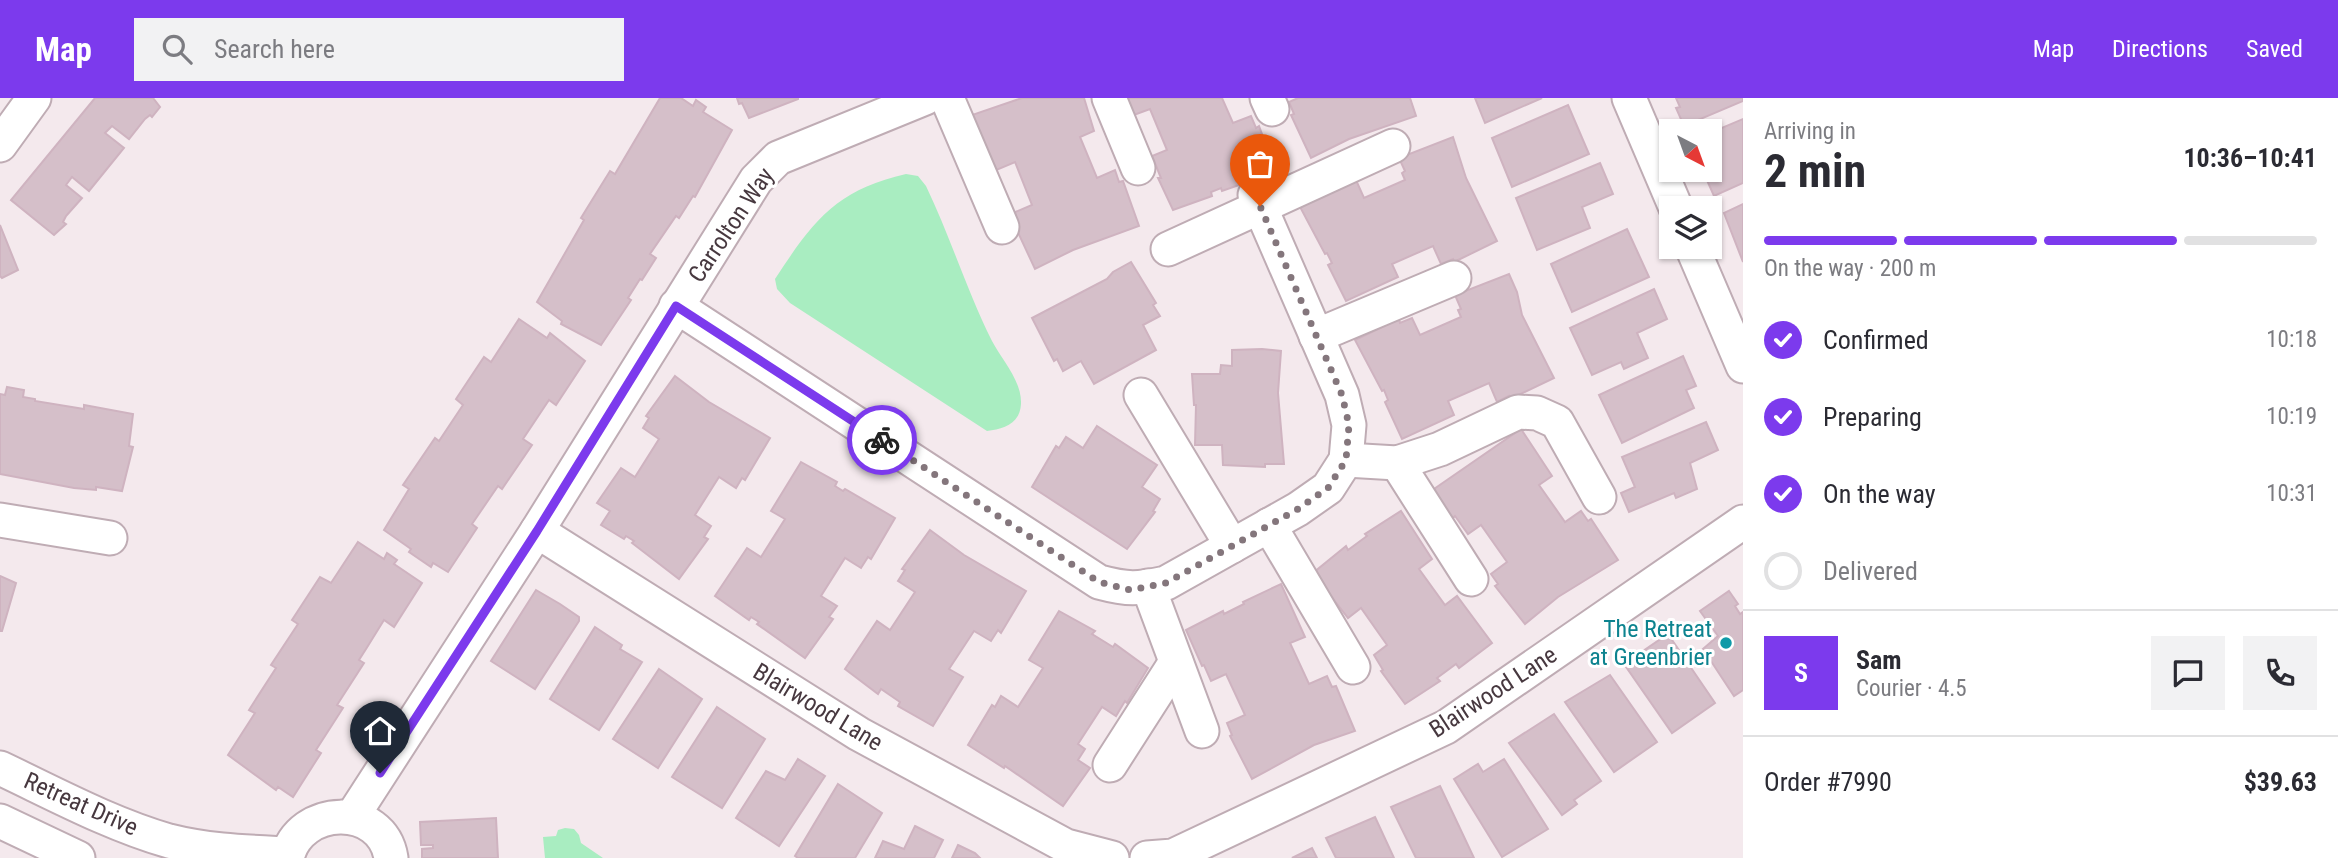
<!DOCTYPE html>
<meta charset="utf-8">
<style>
:root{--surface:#fff;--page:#f2f2f3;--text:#2b2b33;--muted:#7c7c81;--line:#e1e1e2;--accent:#7c3aed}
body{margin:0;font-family:"Roboto Condensed",sans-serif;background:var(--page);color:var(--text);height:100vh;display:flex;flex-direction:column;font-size:26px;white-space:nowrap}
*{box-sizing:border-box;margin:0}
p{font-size:23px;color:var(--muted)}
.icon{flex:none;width:38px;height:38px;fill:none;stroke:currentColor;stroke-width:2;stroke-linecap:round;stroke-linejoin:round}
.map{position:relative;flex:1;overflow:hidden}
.details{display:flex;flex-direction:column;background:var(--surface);width:595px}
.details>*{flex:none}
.needle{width:46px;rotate:139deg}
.controls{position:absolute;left:1659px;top:21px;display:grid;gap:14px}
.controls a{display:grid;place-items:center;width:63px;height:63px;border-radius:0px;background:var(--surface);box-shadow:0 2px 5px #0004;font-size:35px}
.pin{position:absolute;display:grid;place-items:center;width:60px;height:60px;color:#fff;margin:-72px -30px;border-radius:50% 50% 50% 0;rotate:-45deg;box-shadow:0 0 7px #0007}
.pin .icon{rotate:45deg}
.courier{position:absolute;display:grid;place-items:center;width:70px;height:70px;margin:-35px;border:5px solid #7c3aed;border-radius:50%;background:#fff;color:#222;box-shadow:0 2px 9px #0007}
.headline em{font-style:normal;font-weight:700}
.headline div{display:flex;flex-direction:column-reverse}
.headline{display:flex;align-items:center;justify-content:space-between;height:119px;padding:0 21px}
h1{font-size:46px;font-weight:700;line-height:52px}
.bar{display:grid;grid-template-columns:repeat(4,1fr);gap:10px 7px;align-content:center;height:84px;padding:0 21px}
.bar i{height:9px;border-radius:5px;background:var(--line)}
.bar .on{background:var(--accent)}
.bar p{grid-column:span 4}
.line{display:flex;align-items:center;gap:18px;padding:0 21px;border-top:2px solid var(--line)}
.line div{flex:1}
.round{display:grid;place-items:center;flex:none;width:74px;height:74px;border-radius:0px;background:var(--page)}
ol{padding:0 21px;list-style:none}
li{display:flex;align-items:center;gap:21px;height:77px}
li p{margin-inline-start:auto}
li .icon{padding:7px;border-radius:50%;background:var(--accent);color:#fff;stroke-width:4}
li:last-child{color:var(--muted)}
li i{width:38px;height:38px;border:4px solid var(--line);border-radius:50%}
header{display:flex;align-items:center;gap:42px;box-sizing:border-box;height:98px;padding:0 35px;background:var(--accent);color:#fff}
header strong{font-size:33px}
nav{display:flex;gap:38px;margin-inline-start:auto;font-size:24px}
.search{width:490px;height:63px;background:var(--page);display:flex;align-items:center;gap:18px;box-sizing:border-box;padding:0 24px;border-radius:0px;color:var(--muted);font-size:26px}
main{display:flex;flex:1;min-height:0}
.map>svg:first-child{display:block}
.water{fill:#a9edc1}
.building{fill:#d5bfc9;stroke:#cfb3c0;stroke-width:2}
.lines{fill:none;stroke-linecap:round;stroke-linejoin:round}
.minor-casing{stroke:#bfacb4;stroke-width:37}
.minor{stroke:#fff;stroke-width:33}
.done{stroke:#84767c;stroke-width:7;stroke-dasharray:0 12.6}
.route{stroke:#7c3aed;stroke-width:9}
.culture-dot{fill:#0f9aa8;stroke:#fff;stroke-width:2.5}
.labels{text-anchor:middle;stroke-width:6;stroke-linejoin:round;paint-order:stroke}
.street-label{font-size:24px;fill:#47383f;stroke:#fff}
.culture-label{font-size:24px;fill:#0d838f;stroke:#fff;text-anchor:end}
</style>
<header>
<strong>Map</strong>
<div class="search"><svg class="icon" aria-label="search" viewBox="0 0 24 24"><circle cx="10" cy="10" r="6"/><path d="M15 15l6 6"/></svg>Search here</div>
<nav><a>Map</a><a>Directions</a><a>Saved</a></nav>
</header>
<main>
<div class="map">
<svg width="1743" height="760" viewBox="0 0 1743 760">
<rect width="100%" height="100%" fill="#f4e9ed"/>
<!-- water -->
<g class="water">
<path d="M906 76 918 78 926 88C950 138 967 193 992 243 1002 262 1022 283 1021 306 1020 326 1003 331 987 333L790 205 777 191 775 181C813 123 836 92 906 76Z"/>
<path d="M565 730 574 731 579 737 581 745 603 760H545L543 739 556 738 558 732Z"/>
</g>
<!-- building -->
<g class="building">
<path d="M95 0H153L160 9 152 19 150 17 145 21 129 41 112 28 105 35 124 50 89 93 72 79 66 87 82 100 66 118 63 124 66 126 54 137 11 102Z"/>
<path d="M660 0H681L693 8 696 2 706 9 703 14 732 32 695 99 693 98 679 120 676 118 650 156 656 160 642 182 640 181 628 200 631 202 601 247 561 226 562 223 537 204 584 122 581 120 610 73 615 76Z"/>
<path d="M737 0H798V1L749 20 742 5 739 6Z"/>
<path d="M1022 0H1084L1094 33 1080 39 1097 80 1115 72 1119 84 1123 83 1139 128 1073 152 1035 171 1015 128 1013 115 1032 107 1015 64 994 73 972 17Z"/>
<path d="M1120 0H1222L1233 25 1251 18 1256 30 1259 28 1276 74 1222 93 1221 90 1211 94 1212 98 1173 112 1158 80H1161L1152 58 1167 52 1150 11 1131 18Z"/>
<path d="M1298 0H1410L1416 18 1349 41 1311 60 1291 17 1294 16 1289 4Z"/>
<path d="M1475 0H1542L1485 25Z"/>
<path d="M1676 0H1743V3L1684 28 1676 10 1680 9Z"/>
<path d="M1568 7 1589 56 1512 89 1492 40Z"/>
<path d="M1743 21V85L1714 98 1706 80 1709 79 1706 72H1710V35Z"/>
<path d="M1453 39 1466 80 1497 143 1454 164 1453 161 1441 166 1433 148 1392 166 1398 179 1346 203 1328 167 1332 165 1327 155 1325 156 1298 105 1356 82 1364 100 1405 82 1402 75 1405 73 1399 60Z"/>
<path d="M1600 65 1613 96 1582 109 1590 130 1537 152 1516 100Z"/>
<path d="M1743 106V164L1724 115Z"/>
<path d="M0 127 18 172 2 180 0 178Z"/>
<path d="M1627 131 1649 179 1572 214 1551 166Z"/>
<path d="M1131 164 1156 205 1153 207 1160 218 1143 227 1156 252 1094 286 1081 263 1063 273 1057 261 1054 263 1032 220 1107 181 1113 174Z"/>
<path d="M1509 176 1517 194 1522 217 1554 280 1510 301 1509 298 1497 304 1489 285 1448 303 1454 317 1402 341 1385 304 1388 302 1384 292 1382 293 1355 242 1399 221 1400 225 1412 220 1420 237 1461 219 1458 212 1461 211 1455 197Z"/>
<path d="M1654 191 1667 221 1637 235 1648 260 1624 271 1621 264 1592 277 1570 230Z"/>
<path d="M519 221 547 240 550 235 585 263 556 307 549 302 523 341 532 347 502 391 498 388 472 426 477 430 448 474 433 465 431 469 409 454 411 451 384 432 409 391 403 387 435 340 439 343 463 307 456 301 484 259 491 264Z"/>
<path d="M1262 251 1281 253 1278 295 1284 366H1265V369L1223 367 1222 347H1195L1196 307H1194L1192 276H1220L1221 267 1232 268V252Z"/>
<path d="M1683 258 1696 288 1686 292 1694 310 1622 345 1599 297Z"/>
<path d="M675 278 709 304 770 340 745 382 742 380 736 390 719 379 695 417 711 428 704 439 708 441 679 481 632 445 634 443 626 438 624 441 601 427 610 413 597 405 621 370 635 379 659 341 643 330 649 320 646 318Z"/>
<path d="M7 289 24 292 23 299 35 301V303L84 311V307L133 316 129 348 133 349 122 393 96 389V392L74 390 0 376V296L5 297Z"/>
<path d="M1706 324 1718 352 1690 365 1697 391 1676 400 1674 395 1629 414 1621 395 1635 389 1622 359Z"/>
<path d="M1097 328 1157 367 1142 389 1160 401 1153 413 1155 414 1127 451 1032 389 1056 348 1059 350 1066 339 1083 350Z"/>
<path d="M1521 331 1552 378 1539 387 1565 424 1581 413 1588 423 1591 421 1618 462 1558 499 1525 526 1495 488 1498 486 1491 476 1507 464 1481 427 1468 436 1455 418 1452 421 1434 391Z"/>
<path d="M801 364 837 384 835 388 843 393 845 391 895 420 871 461 868 459 861 470 845 460 821 498 837 508 829 519 833 521 805 560 757 526 759 524 751 519 749 522 715 498 747 450 761 459 785 421 771 413Z"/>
<path d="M1401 413 1432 461 1419 471 1445 507 1457 498 1492 545 1459 570 1456 566 1437 580 1440 583 1405 606 1381 573 1383 572 1374 557 1387 547 1361 510 1348 520 1313 475 1346 448 1348 452 1367 438 1365 436Z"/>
<path d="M930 432 964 457 1026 493 1001 535 998 532 991 543 974 533 949 571 963 579 933 628 898 608 900 604 881 591 878 596 845 571 877 523 890 532 915 494 898 483 905 472 902 471Z"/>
<path d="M358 444 384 461 387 455 397 462 394 466 422 485 394 529 384 522 366 551 359 562 364 565 337 607 343 610 316 652 321 655 293 699 278 689 276 692 228 657 255 615 249 612 276 570 271 567 298 526 292 522 320 479 331 485Z"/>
<path d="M0 478 16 485 2 533H0Z"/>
<path d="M1281 486 1305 539 1290 545 1309 586 1327 578 1332 589 1336 588 1355 633 1314 647 1252 681 1230 638 1232 637 1227 625 1245 617 1226 576 1211 583 1204 567 1202 568 1186 532 1223 513 1224 516 1244 506 1243 504Z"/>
<path d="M536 492 560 506 579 519V523L535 591 491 563Z"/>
<path d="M1729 493 1738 506 1735 508 1740 516 1743 514V592L1734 598 1703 551 1718 538 1700 513Z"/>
<path d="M1059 513 1095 533 1092 536 1113 549 1115 546 1148 570 1127 605 1125 603 1116 618 1102 609 1078 646 1085 651 1078 662 1090 670 1063 708 1005 668 1004 670 968 647 992 607 995 609 1001 598 1018 609 1043 570 1029 562Z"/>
<path d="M595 529 622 547 620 551 642 564 599 632 550 601Z"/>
<path d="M1668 536 1715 605 1672 635 1624 566Z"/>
<path d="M659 571 702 601 658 670 613 641Z"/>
<path d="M1610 577 1657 644 1614 674 1565 604Z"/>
<path d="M717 609 765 641 722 710 672 679Z"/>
<path d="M1554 616 1601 683 1574 702 1577 706 1562 717 1509 645Z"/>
<path d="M798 661 825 678 779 748 736 720 766 673 785 682Z"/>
<path d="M1504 661 1548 731 1502 759 1454 681 1478 666 1483 674Z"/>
<path d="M838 686 882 715 855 760H798L795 758Z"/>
<path d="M1440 688 1474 760H1416L1391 709Z"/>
<path d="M1375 719 1394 760H1336L1326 740Z"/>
<path d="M496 720 498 760H422V751L433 750V747H421L420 724Z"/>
<path d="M915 728 943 742 934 760H875L883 743 904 751Z"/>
<path d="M958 747 975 755 980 760H952Z"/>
<path d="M1312 750 1317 760H1292Z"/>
</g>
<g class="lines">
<!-- minor casing -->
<g class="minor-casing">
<g id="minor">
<path d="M947 0 1002 129"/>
<path d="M1109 0 1138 70"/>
<path d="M1267 0 1272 11"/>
<path d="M1629 0 1676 110"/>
<path d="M0 47 34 0"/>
<path d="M1692 149 1743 268"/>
<path d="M1168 151 1393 48"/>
<path d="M676 208 1099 484C1129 492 1137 491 1166 485L1298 411 1328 390 1346 362 1349 327 1342 297 1255 97"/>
<path d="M1316 238 1454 180"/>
<path d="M1141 297 1232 448"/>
<path d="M1346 362 1397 365 1440 351 1518 314 1537 315 1557 324 1599 399"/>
<path d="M1397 365 1471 481"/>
<path d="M0 422 110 440"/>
<path d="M1269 427 1353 569"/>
<path d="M537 433 859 636 1066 748 1112 760"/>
<path d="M1148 488 1202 633"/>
<path d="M1110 667 1176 564"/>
<path d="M0 670C55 696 110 726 169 743 208 753 248 754 288 756"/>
<path d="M352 719 537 433 756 82 778 60 925 0"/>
<path d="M0 723 78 760"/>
<path d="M287 760C299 707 382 704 391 760"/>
<path d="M1147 760 1173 758 1446 629 1743 424"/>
</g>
</g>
<!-- minor -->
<use href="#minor" class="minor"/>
</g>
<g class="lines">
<!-- done -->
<path class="done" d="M882 342 1099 484 1130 492 1166 485 1298 411 1328 390 1346 362 1349 327 1342 297 1260 108"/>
<!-- route -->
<path class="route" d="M380 675 537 433 676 208 882 342"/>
</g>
<!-- markers -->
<circle class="culture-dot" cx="1726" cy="545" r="7"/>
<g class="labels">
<!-- street labels -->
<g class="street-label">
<text transform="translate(731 127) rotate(-56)" y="8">Carrolton Way</text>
<text transform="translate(1493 594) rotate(-33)" y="8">Blairwood Lane</text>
<text transform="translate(818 609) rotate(31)" y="8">Blairwood Lane</text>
<text transform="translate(81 706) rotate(24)" y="8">Retreat Drive</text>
</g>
<!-- culture labels -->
<g class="culture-label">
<text x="1712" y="539">The Retreat<tspan x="1712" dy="28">at Greenbrier</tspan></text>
</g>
</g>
</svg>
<div class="controls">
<a><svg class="needle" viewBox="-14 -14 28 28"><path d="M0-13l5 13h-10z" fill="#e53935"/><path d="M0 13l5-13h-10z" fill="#7c7c81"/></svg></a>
<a><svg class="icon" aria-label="layers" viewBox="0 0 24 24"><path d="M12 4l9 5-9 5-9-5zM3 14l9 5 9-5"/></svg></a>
</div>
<div class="pin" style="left:1260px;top:108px;background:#ea580c"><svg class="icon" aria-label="bag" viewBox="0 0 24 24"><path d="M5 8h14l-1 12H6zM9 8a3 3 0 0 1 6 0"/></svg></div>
<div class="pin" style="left:380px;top:675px;background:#1f2937"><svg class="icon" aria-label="home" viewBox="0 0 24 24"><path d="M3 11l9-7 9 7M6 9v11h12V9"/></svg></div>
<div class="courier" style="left:882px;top:342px"><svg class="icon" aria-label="bike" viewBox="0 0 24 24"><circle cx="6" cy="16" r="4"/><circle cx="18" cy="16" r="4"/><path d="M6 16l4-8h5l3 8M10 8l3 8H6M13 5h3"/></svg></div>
</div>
<section class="details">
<div class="headline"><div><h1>2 min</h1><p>Arriving in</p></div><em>10:36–10:41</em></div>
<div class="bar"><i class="on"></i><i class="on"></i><i class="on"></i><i></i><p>On the way · 200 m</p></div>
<ol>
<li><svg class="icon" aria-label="check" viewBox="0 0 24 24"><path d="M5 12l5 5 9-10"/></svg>Confirmed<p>10:18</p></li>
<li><svg class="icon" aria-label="check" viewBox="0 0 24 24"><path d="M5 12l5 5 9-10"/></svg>Preparing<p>10:19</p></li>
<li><svg class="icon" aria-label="check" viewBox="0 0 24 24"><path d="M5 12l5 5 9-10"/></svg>On the way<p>10:31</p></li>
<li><i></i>Delivered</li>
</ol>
<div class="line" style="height:126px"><b class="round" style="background:var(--accent);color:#fff">S</b><div><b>Sam</b><p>Courier · 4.5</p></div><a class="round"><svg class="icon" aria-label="chat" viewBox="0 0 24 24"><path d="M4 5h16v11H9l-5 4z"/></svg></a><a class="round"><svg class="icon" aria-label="phone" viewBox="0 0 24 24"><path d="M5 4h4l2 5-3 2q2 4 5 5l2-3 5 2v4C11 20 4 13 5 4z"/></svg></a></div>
<div class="line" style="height:91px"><div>Order #7990</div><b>$39.63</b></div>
</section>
</main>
